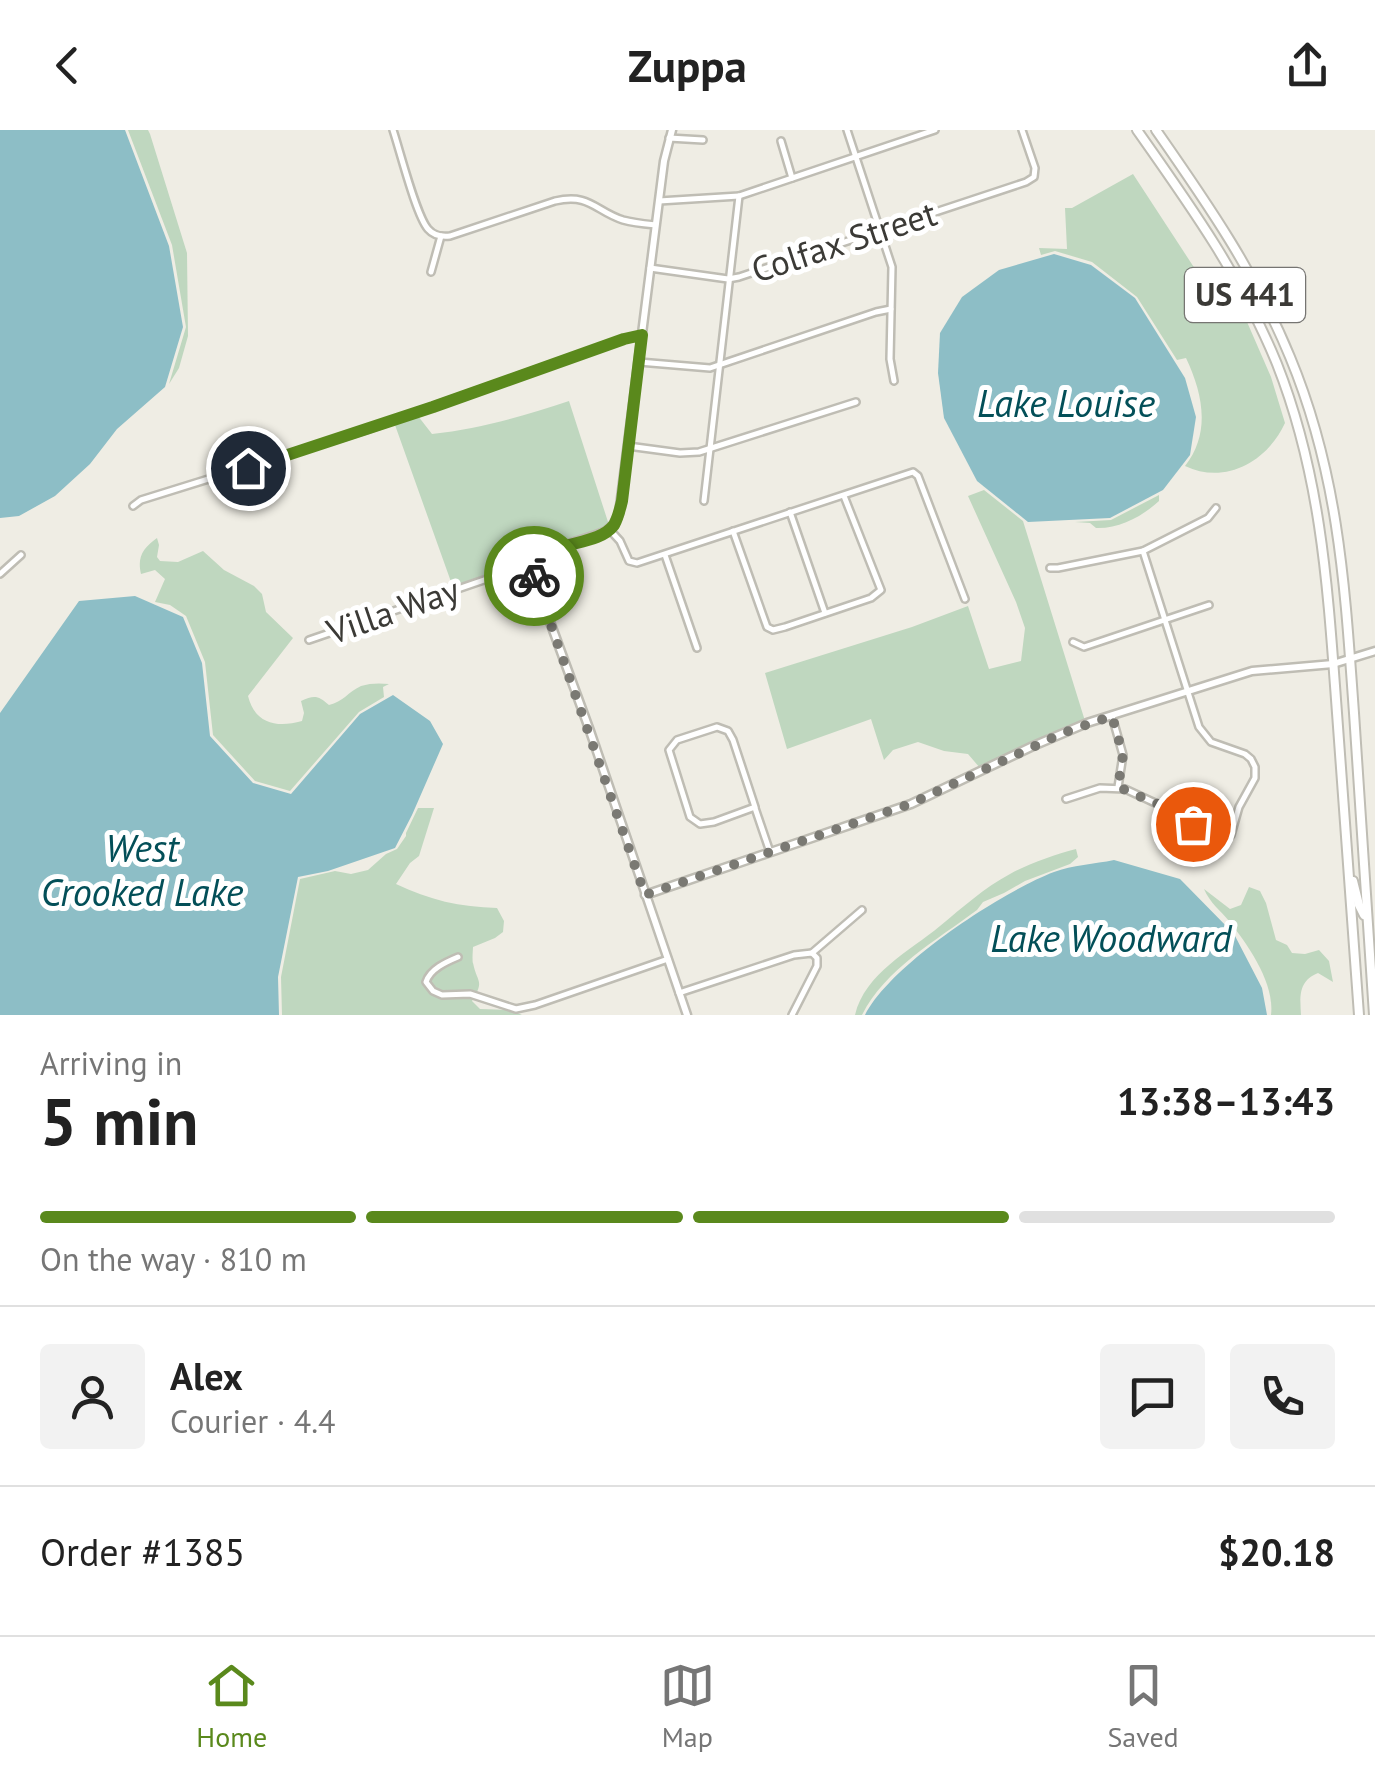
<!DOCTYPE html>
<meta charset="utf-8">
<style>
:root{--surface:#fff;--page:#f2f2f2;--text:#222;--muted:#767676;--line:#e0e0e0;--accent:#5a891c}
body{margin:0;font-family:"PT Sans",sans-serif;background:var(--page);color:var(--text);height:100vh;display:flex;flex-direction:column;font-size:38px;white-space:nowrap}
*{box-sizing:border-box;margin:0}
p{font-size:32px;color:var(--muted)}
.icon{flex:none;width:55px;height:55px;fill:none;stroke:currentColor;stroke-width:2;stroke-linecap:round;stroke-linejoin:round}
.map{position:relative;height:885px;overflow:hidden}
.sheet{display:flex;flex-direction:column;background:var(--surface);flex:1}
.sheet>*{flex:none}
.pin{position:absolute;display:grid;place-items:center;width:85px;height:85px;color:#fff;margin:-42px;border:5px solid #fff;border-radius:50%;box-shadow:0 2px 10px #0007}
.courier{position:absolute;display:grid;place-items:center;width:100px;height:100px;margin:-50px;border:8px solid #5a891c;border-radius:50%;background:#fff;color:#222;box-shadow:0 2px 12px #0007}
.headline em{font-style:normal;font-weight:600}
.headline div{display:flex;flex-direction:column-reverse}
.headline{display:flex;align-items:center;justify-content:space-between;height:170px;padding:0 40px}
h1{font-size:65px;font-weight:600;line-height:75px}
.bar{display:grid;grid-template-columns:repeat(4,1fr);gap:15px 10px;align-content:center;height:120px;padding:0 40px}
.bar i{height:12px;border-radius:8px;background:var(--line)}
.bar .active{background:var(--accent)}
.bar p{grid-column:span 4}
.line{display:flex;align-items:center;gap:25px;padding:0 40px;border-top:2px solid var(--line)}
.line div{flex:1}
.round{display:grid;place-items:center;flex:none;width:105px;height:105px;border-radius:10px;background:var(--page)}
header{display:flex;justify-content:space-between;align-items:center;height:130px;padding:0 40px;background:var(--surface);font-size:45px;font-weight:600}
.tab-bar{display:flex;justify-content:space-around;align-items:center;height:140px;border-top:2px solid var(--line);background:var(--surface);font-size:28px;color:var(--muted)}
.tab-bar a{display:grid;justify-items:center;gap:5px}
.tab-bar .active{color:var(--accent)}
.map>svg:first-child{display:block}
.green{fill:#bfd7bf}
.water{fill:#8dbec6}
.lines{fill:none;stroke-linecap:round;stroke-linejoin:round}
.minor-casing{stroke:#bfbdb4;stroke-width:10}
.tertiary-casing{stroke:#bfbdb4;stroke-width:11}
.primary-casing{stroke:#bfbdb4;stroke-width:12}
.minor{stroke:#fff;stroke-width:5}
.tertiary{stroke:#fff;stroke-width:6}
.primary{stroke:#fff;stroke-width:8}
.done{stroke:#7a7973;stroke-width:10;stroke-dasharray:0 18}
.route{stroke:#5a891c;stroke-width:12}
.labels{text-anchor:middle;stroke-width:10;stroke-linejoin:round;paint-order:stroke}
.shield{fill:#fff;stroke:#767572;stroke-width:2.5}
.shield-label{font-size:32px;font-weight:bold;fill:#3b3a36}
.street-label{font-size:35px;fill:#3b3a36;stroke:#fff}
.water-label{font-size:38px;font-style:italic;fill:#034f58;stroke:#fff}
</style>
<header><svg class="icon" aria-label="back" viewBox="0 0 24 24"><path d="M15 5l-7 7 7 7"/></svg>Zuppa<svg class="icon" aria-label="share" viewBox="0 0 24 24"><path d="M12 15V3M7 8l5-5 5 5M5 13v7h14v-7"/></svg></header>
<div class="map">
<svg width="1375" height="885" viewBox="0 0 1375 885">
<rect width="100%" height="100%" fill="#efede4"/>
<!-- green -->
<g class="green">
<path d="M128 0H148L150 4 187 123 188 206 179 238 169 254 186 197 172 115Z"/>
<path d="M1133 44 1229 191 1244 185 1271 247 1285 293C1267 332 1225 355 1185 336 1211 303 1203 264 1186 228L1177 230 1137 167 1092 132 1055 121 1041 125 1039 118 1067 119 1065 78H1072Z"/>
<path d="M569 271 609 395 604 399 547 420 533 434 455 463 395 295 418 286 432 304C480 299 524 286 569 271Z"/>
<path d="M984 360 1023 391 1085 591 980 638 968 624 944 621 918 612 893 620 884 630 871 589 787 619 765 543 912 497 968 476 989 539 1021 531 1025 498 1016 472 968 366Z"/>
<path d="M1159 365V371C1143 386 1119 399 1096 398L1090 393 1075 392 1111 390Z"/>
<path d="M157 408 159 415 157 427 160 431 178 432 203 421 224 440 254 456 262 464 266 482 293 508 248 566C255 594 277 598 302 591L304 583 301 571C314 565 318 565 329 575 343 572 348 562 361 556 370 553 380 553 389 554L383 557 384 567 359 582 290 661 255 651 213 605 205 532 186 486 170 475 155 472 165 449 155 440 141 444C137 427 143 418 157 408Z"/>
<path d="M418 678H434L419 726 410 733 396 754C429 770 460 777 497 778L504 791 503 802 495 808 473 817C473 819 472 832 473 833 477 853 485 850 472 871L480 879 511 880 522 885H282L281 847 300 749 335 741 351 744 368 740 386 724 397 719 406 706V703Z"/>
<path d="M1076 719 1078 727 1070 734 1025 751 1004 763 983 772 977 780C937 810 885 839 862 885H855C865 843 910 821 940 796 963 777 984 758 1010 744 1030 733 1054 725 1076 719Z"/>
<path d="M1249 757 1260 761 1266 773 1276 810 1287 815 1292 823 1305 824 1319 820 1329 831 1333 852 1318 843C1298 851 1300 867 1301 885H1271C1275 853 1248 815 1229 791 1220 780 1210 773 1204 759L1230 779 1241 775Z"/>
</g>
<!-- water -->
<g class="water">
<path d="M0 0H125L169 116 183 197 165 257 117 299 90 334 55 366 19 386 0 388Z"/>
<path d="M1054 124 1091 135 1135 168 1185 248 1196 287 1190 325 1163 360 1110 388 1028 392 977 351 944 288 938 243 940 203 962 167 999 140Z"/>
<path d="M135 466 183 487 202 533 210 606 253 653 291 664 360 584 393 565 430 591 443 614 412 685 395 718 328 741 298 747 278 847 279 885H0V583L79 471Z"/>
<path d="M1114 730 1180 749 1234 804 1262 858 1267 885H865C890 835 1001 762 1054 742 1072 735 1095 734 1114 730Z"/>
</g>
<g class="lines">
<!-- minor casing -->
<g class="minor-casing">
<g id="minor">
<path d="M393 0C400 21 416 85 428 99 434 106 441 107 450 106L555 71C590 63 595 81 623 90 634 93 645 94 655 95"/>
<path d="M847 0 892 137 890 229 894 251"/>
<path d="M669 8 703 10"/>
<path d="M781 11 792 48"/>
<path d="M659 71 739 66 935 0"/>
<path d="M650 138 728 149 739 147 1026 52 1034 47 1035 38 1022 0"/>
<path d="M431 142 441 106"/>
<path d="M639 232 710 238 876 182 891 179"/>
<path d="M628 316 680 323 699 322 856 272"/>
<path d="M704 371 739 66"/>
<path d="M133 376 141 370 366 300 624 209 642 205"/>
<path d="M790 382 825 483"/>
<path d="M609 399 620 411 629 431 637 433 913 342 918 346 965 469"/>
<path d="M733 401 767 497 773 500 785 497 871 468 881 460 844 366"/>
<path d="M665 425 697 518"/>
<path d="M1050 438H1058L1143 421 1208 388 1216 378"/>
<path d="M0 444 21 425"/>
<path d="M309 510 519 438 535 437"/>
<path d="M1073 512 1084 517 1209 475"/>
<path d="M1112 586 1123 625 1118 657"/>
<path d="M717 597 728 601 733 610 755 677 714 692 700 694 690 687 669 620 677 610Z"/>
<path d="M1066 669 1100 658 1125 659 1179 684 1213 711 1222 713 1231 705 1239 677 1255 648V637L1251 629 1245 624 1211 612 1199 597 1143 421"/>
<path d="M755 678 770 722"/>
<path d="M812 823 862 780"/>
<path d="M458 827C446 832 430 839 426 852L433 861 442 865 470 864 516 879 535 875 668 829"/>
<path d="M679 863 794 825 812 823 817 828V836L792 885"/>
</g>
</g>
<!-- tertiary casing -->
<g class="tertiary-casing">
<g id="tertiary">
<path d="M672 0 664 31 619 384 613 395 606 401C577 415 524 415 538 459L590 601 687 885"/>
<path d="M645 765 911 674 1033 616 1087 593 1252 541 1333 534 1375 521"/>
</g>
</g>
<!-- primary casing -->
<g class="primary-casing">
<g id="primary">
<path d="M1137 0C1190 75 1242 148 1277 234 1322 348 1328 462 1337 583 1344 683 1351 784 1359 885"/>
<path d="M1156 0C1207 73 1256 144 1290 227 1339 345 1345 458 1354 583 1361 684 1367 784 1374 885"/>
<path d="M1353 751 1359 775 1364 785"/>
</g>
</g>
<!-- minor -->
<use href="#minor" class="minor"/>
<!-- tertiary -->
<use href="#tertiary" class="tertiary"/>
<!-- primary -->
<use href="#primary" class="primary"/>
</g>
<g class="lines">
<!-- done -->
<path class="done" d="M534 446 645 765 910 674 1063 603 1112 586 1123 625 1118 657 1172 680 1193 694"/>
<!-- route -->
<path class="route" d="M248 338 433 277 624 209 642 205 622 371C620 379 618 388 614 395 594 421 538 406 534 446"/>
</g>
<g class="labels">
<!-- shield labels -->
<rect class="shield" x="1185" y="138" width="120" height="54" rx="8"/>
<g class="shield-label">
<text x="1245" y="176">US 441</text>
</g>
<!-- street labels -->
<g class="street-label">
<text transform="translate(844 112) rotate(-18)" y="12">Colfax Street</text>
<text transform="translate(393 481) rotate(-19)" y="12">Villa Way</text>
</g>
<!-- water labels -->
<g class="water-label">
<text x="1066" y="287">Lake Louise</text>
<text x="142" y="732">West<tspan x="142" dy="44">Crooked Lake</tspan></text>
<text x="1111" y="822">Lake Woodward</text>
</g>
</g>
</svg>
<div class="pin" style="left:1193px;top:694px;background:#ea580c"><svg class="icon" aria-label="bag" viewBox="0 0 24 24"><path d="M5 8h14l-1 12H6zM9 8a3 3 0 0 1 6 0"/></svg></div>
<div class="pin" style="left:248px;top:338px;background:#1f2937"><svg class="icon" aria-label="home" viewBox="0 0 24 24"><path d="M3 11l9-7 9 7M6 9v11h12V9"/></svg></div>
<div class="courier" style="left:534px;top:446px"><svg class="icon" aria-label="bike" viewBox="0 0 24 24"><circle cx="6" cy="16" r="4"/><circle cx="18" cy="16" r="4"/><path d="M6 16l4-8h5l3 8M10 8l3 8H6M13 5h3"/></svg></div>
</div>
<section class="sheet">
<div class="headline"><div><h1>5 min</h1><p>Arriving in</p></div><em>13:38–13:43</em></div>
<div class="bar"><i class="active"></i><i class="active"></i><i class="active"></i><i></i><p>On the way · 810 m</p></div>
<div class="line" style="height:180px"><a class="round"><svg class="icon" aria-label="person" viewBox="0 0 24 24"><circle cx="12" cy="8" r="4"/><path d="M4 21q1-7 8-7t8 7"/></svg></a><div><b>Alex</b><p>Courier · 4.4</p></div><a class="round"><svg class="icon" aria-label="chat" viewBox="0 0 24 24"><path d="M4 5h16v11H9l-5 4z"/></svg></a><a class="round"><svg class="icon" aria-label="phone" viewBox="0 0 24 24"><path d="M5 4h4l2 5-3 2q2 4 5 5l2-3 5 2v4C11 20 4 13 5 4z"/></svg></a></div>
<div class="line" style="height:130px"><div>Order #1385</div><b>$20.18</b></div>
</section>
<nav class="tab-bar">
<a class="active"><svg class="icon" aria-label="home" viewBox="0 0 24 24"><path d="M3 11l9-7 9 7M6 9v11h12V9"/></svg>Home</a>
<a><svg class="icon" aria-label="map" viewBox="0 0 24 24"><path d="M3 6l6-2 6 2 6-2v14l-6 2-6-2-6 2zM9 4v14M15 6v14"/></svg>Map</a>
<a><svg class="icon" aria-label="saved" viewBox="0 0 24 24"><path d="M7 4h10v16l-5-4-5 4z"/></svg>Saved</a>
</nav>
